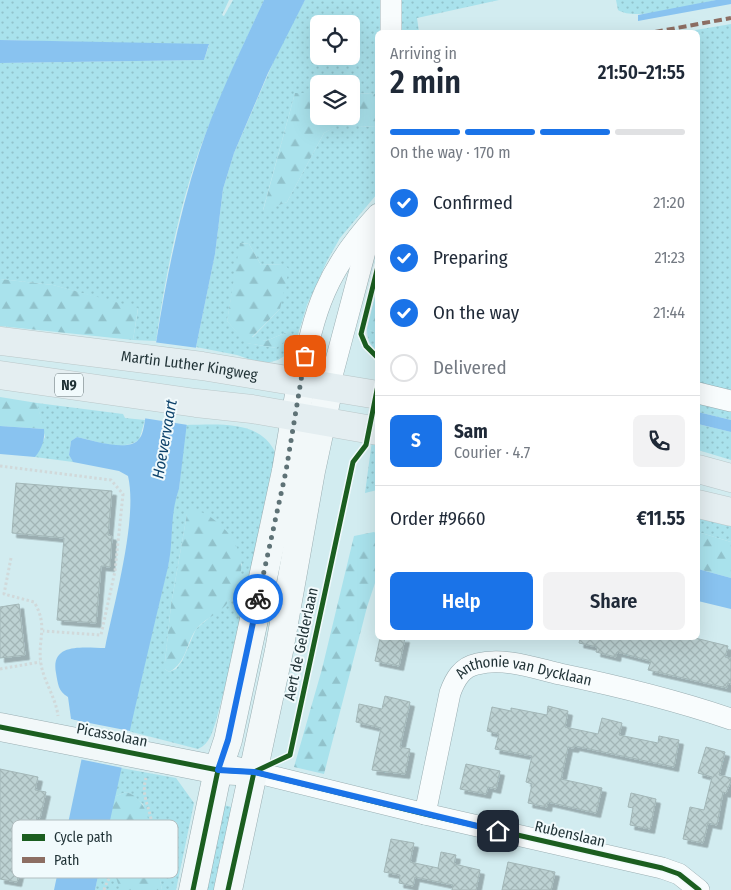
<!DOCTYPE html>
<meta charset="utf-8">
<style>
:root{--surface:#fff;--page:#f2f2f3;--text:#1f2937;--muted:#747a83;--line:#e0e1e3;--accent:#1a73e8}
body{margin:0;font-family:"Fira Sans Condensed",sans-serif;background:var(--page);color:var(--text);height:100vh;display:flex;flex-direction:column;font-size:19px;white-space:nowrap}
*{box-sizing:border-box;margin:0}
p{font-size:16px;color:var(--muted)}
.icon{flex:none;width:28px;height:28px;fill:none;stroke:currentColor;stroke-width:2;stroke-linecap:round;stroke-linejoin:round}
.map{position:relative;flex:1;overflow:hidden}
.panel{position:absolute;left:375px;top:30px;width:325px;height:610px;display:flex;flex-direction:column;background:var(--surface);border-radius:8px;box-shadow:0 5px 20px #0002}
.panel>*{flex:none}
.buttons{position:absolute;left:310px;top:15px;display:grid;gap:10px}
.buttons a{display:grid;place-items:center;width:50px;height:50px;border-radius:8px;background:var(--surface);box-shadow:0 5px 20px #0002;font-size:25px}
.pin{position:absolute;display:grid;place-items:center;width:42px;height:42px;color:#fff;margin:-21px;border-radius:10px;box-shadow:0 2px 8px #0006}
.courier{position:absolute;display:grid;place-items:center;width:50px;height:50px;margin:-25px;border:4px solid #1a73e8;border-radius:50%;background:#fff;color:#222;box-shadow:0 1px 6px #0007}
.summary em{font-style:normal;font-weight:600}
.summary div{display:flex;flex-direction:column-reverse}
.summary{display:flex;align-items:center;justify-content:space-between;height:85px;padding:0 15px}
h1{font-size:32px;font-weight:600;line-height:38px}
.bar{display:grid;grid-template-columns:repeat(4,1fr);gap:8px 5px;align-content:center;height:60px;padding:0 15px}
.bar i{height:6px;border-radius:4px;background:var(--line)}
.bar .selected{background:var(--accent)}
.bar p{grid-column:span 4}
.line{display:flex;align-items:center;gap:12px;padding:0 15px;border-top:1px solid var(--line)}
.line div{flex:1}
.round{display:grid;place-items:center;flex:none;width:52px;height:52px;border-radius:8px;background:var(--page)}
ol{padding:0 15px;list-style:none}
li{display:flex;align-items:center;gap:15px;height:55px}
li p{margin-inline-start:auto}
li .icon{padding:5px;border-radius:50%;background:var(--accent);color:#fff;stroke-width:4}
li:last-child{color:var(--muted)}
li i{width:28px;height:28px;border:2px solid var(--line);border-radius:50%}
.primary-button{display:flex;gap:10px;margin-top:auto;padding:10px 15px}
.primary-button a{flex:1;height:58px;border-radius:8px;background:var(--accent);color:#fff;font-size:20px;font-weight:600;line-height:58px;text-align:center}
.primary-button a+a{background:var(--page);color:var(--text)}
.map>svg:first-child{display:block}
.grass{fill:url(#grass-dots);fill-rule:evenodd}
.forest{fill:url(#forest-firs)}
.water{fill:#89c3f0}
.pier{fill:#d2ecf0}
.building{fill:url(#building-cross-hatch);stroke:#a2b6b7;filter:url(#shadow)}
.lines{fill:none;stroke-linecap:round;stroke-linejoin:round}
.street-casing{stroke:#9aaeb2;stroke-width:22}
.secondary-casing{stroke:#9aaeb2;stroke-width:29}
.highway-casing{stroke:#bac7c9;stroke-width:29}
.path{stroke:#d1d9da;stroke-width:3;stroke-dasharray:2.5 2.5;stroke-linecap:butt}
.street{stroke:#f8fcfd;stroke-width:21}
.secondary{stroke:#f2f8f9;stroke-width:28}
.highway{stroke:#e4eef1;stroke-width:28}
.quiet{stroke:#8d6e63;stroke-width:4;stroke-dasharray:8 4;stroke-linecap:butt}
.cycleway-casing{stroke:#f1fafc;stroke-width:8}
.cycleway{stroke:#1b5e20;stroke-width:5}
.done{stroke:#5e7276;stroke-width:5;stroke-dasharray:0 9}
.route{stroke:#1a73e8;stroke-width:6}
.labels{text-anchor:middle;stroke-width:4;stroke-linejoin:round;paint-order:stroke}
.shield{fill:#f1fafc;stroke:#5e6d71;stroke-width:1}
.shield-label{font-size:14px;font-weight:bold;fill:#1f3135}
.street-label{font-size:15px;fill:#1f3135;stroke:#f1fafc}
.water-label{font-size:16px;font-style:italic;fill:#0e436c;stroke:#f1fafc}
.key{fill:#f1fafc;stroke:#b2bec0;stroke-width:1}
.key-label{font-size:14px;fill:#1f3135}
</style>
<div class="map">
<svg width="731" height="890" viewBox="0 0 731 890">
<defs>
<pattern id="grass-dots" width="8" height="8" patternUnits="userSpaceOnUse" patternTransform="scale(1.25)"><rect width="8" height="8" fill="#a9e2ec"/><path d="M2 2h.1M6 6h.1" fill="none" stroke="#91c2cb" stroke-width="1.8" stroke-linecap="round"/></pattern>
<pattern id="forest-firs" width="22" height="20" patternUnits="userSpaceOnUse" patternTransform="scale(1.25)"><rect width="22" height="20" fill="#a9e2ec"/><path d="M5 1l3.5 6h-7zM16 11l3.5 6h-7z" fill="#91c2cb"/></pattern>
<pattern id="building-cross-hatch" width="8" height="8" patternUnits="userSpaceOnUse" patternTransform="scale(1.25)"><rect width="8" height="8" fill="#bdd2d3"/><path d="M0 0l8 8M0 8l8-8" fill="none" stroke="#a2b5b6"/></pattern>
<filter id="shadow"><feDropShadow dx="4.5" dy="4.5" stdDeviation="0" flood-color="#0004"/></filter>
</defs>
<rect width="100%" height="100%" fill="#d2ecf0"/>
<!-- grass -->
<g class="grass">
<path d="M0 0H229L222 15 224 16 233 0H264C241 50 218 100 199 151 178 212 165 278 156 341L133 340 138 309 53 285 0 279V63L204 60 209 45 0 40Z"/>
<path d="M305 0H388L386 32H378L377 94 351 93V84H319V93H295L263 210 287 202 324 133 338 125 377 127V194L340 238 327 261 307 305 295 344 286 355 278 360 263 364 237 355 196 347 215 254 223 189 234 153 282 42ZM319 24H351V56H319ZM241 243 249 244 261 265 282 264 280 309 252 338 266 341 287 332 276 348 247 343 227 321Z"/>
<path d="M396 0H499L417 18 419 32H395Z"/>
<path d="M616 0H716C694 4 636 22 618 10Z"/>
<path d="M731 24V394L698 385V32H684Z"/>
<path d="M367 329 377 333V352C370 345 367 339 367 329Z"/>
<path d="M698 399 731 408V420L698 412Z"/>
<path d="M37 403 123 414 125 418 145 420 139 440C121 452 97 441 77 437L71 441 69 455 73 462 35 457 45 437Z"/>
<path d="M698 424 731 432V460L698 450Z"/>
<path d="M185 425C217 425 259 419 275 452L265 532 216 721C212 732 210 744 198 749L128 731 169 561 172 508 179 489ZM187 514 242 564 230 600 196 629 182 661 176 669 169 672 165 669V662L171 605Z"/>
<path d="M372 441 377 442V490L365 493Z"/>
<path d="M698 515 731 524V542L698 532Z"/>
<path d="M121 768 176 778 194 803 176 890H162L150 831 143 804 131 794 126 792 114 797Z"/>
<path d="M215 803 240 809 223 890H197Z"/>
<path d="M105 842 121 890H95Z"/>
</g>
<!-- forest -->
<g class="forest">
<path d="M295 93H319V116H351V93L377 94V127L339 125 324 133 287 202 263 211Z"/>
<path d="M240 243 249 244 261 265 283 264 289 269 280 309 252 337 266 341 287 332 291 337 276 348 246 343 227 321Z"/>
<path d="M0 279 53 285 138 308 133 340 0 326Z"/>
<path d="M377 288 378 333H377L367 329Z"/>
<path d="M0 397 37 403 44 429 0 426Z"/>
<path d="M191 509C214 513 238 538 241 561 243 571 236 592 229 601 221 613 207 617 197 628 186 642 187 663 169 672L165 669V662L171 605 187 514Z"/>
<path d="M374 532 377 534V577L367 607 324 774 294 767 322 669 354 536Z"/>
<path d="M698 532 731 542V578L698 569Z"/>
<path d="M126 792C137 795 143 804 147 814L162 890H120L105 842 114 797Z"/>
</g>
<!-- water -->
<g class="water">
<path d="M264 0H305L268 73 234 153 223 189 215 254 196 347 179 489C169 517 174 540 168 567 142 675 118 782 95 890H54L89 724 71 719 68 697C58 691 58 684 56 673 50 642 84 648 105 648 114 603 138 519 128 476L119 471 73 462 69 455 71 441 77 437C92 440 129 453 139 439 143 435 144 426 145 420 157 330 171 240 199 153 216 101 241 50 264 0Z"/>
<path d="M716 0H731V4L638 21V15Z"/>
<path d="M0 40 209 44 204 60 0 63Z"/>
<path d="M698 412 731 420V432L698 424Z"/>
<path d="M0 426 44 429C45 440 42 448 35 457L0 454Z"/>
<path d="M698 569 731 578V609L698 601Z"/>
</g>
<!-- pier -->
<g class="pier">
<path d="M153 342 198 348 188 425 143 418Z"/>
<path d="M69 719 130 731 123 768 79 759 86 725 70 721Z"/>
</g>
<!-- building -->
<g class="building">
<path d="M16 483 112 491 108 535 112 536 110 567 101 566 96 623 57 620 64 538 12 533Z"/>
<path d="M19 604 25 655 0 658V607Z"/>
<path d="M380 638H405L399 666 375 661Z"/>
<path d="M580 638H695L728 646 725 657 731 658V684L728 683 727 688 648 670 651 661 617 652 616 657 596 652 597 647 579 643Z"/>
<path d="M385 696 410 702 400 747 410 749 405 774 372 770 381 728 356 722 359 704 382 709Z"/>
<path d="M548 706 568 711 565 727 598 734 602 718 622 723 619 735 658 743 659 736 679 740 674 767 575 746 574 748 568 747 561 779 602 788 596 813 548 802 547 807 528 803 532 784 526 782 532 756 495 749 499 734 487 731 492 707 511 711V708L547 715Z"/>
<path d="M706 747 725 752 719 775 731 778V781L726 793 723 792 717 825 708 823 703 843 683 839 690 807 704 810 712 777 698 773Z"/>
<path d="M466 764 500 771 496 789 488 787 486 794 460 789Z"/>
<path d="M0 769 38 777 35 790 46 792 40 818 37 817 27 867 21 866 17 882 0 879Z"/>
<path d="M631 793 656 799 650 829 630 825 633 808 628 807Z"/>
<path d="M391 839 414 843 410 862 438 868 441 852 456 855 454 864 480 870 476 890H452L453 885 415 877 413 886 399 883 400 875 384 872Z"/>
<path d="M508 862 555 872 551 890H502Z"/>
</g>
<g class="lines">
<!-- street casing -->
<g class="street-casing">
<g id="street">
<path d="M391 32V0"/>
<path d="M301 383C312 311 328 268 378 214"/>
<path d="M329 387 372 225"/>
<path d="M698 393 731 401"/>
<path d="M254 772 425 814 662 868 679 874 699 890"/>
<path id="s1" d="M425 814 450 693C455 679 462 667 477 664 504 657 534 668 560 674 618 686 675 700 731 719"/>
</g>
</g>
<!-- secondary casing -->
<g class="secondary-casing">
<g id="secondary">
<path d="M0 727 218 770 237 771"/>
<path d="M193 890 218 770 228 740 286 471 301 383"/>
<path d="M228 890 279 651 311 471 329 387"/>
</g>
</g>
<!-- highway casing -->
<g class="highway-casing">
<g id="highway">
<path id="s2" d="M0 341 202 366 378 395"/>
<path d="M0 375 196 403 252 409 378 431"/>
<path d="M698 469 731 478"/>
<path d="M698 504 731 512"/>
</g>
</g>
<!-- path -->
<g class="path">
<path d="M0 466 111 480 123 494 115 571 101 635 43 631"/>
<path d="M11 558 4 594 34 602C49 626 37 640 41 664 44 682 56 698 58 716"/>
<path d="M0 669 40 662"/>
<path d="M104 890C113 861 135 865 146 845 162 817 138 804 146 778"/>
</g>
<!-- street -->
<use href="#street" class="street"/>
<!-- secondary -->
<use href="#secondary" class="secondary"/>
<!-- highway -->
<use href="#highway" class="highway"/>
<!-- quiet -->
<path class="quiet" d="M655 32 731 18"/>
<!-- cycleway casing -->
<g class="cycleway-casing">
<g id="cycleway">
<path d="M378 266 361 334 366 346 378 358"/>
<path d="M0 727 218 770 254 772 425 814 662 868 679 874 699 890"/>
<path d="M254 772 290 755 353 462 366 445 378 385"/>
<path d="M193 890 218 770"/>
<path d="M228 890 254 772"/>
</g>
</g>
<!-- cycleway -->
<use href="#cycleway" class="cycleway"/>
</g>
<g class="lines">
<!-- done -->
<path class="done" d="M258 599 286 471 305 356"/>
<!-- route -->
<path class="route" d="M258 599 228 740 218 770 254 772 498 831"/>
</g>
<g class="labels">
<!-- shield labels -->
<rect class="shield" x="55" y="373.5" width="28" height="23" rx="4"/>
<g class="shield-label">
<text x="69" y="390">N9</text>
</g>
<!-- street labels -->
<g class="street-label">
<text dy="5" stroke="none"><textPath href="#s2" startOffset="191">Martin Luther Kingweg</textPath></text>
<text transform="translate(301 644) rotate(-78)" y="5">Aert de Gelderlaan</text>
<text dy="5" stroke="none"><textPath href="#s1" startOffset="212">Anthonie van Dycklaan</textPath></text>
<text transform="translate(112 735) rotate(11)" y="5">Picassolaan</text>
<text transform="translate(570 834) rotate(13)" y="5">Rubenslaan</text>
</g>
<!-- water labels -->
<g class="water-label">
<text transform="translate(164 439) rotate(-80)" y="6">Hoevervaart</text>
</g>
</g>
<!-- legend -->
<rect x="12" y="820" width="166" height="58" rx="8" class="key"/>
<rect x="22" y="834" width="23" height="7" fill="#1b5e20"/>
<rect x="22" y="857" width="23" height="6" fill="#8d6e63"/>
<g class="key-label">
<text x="54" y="842">Cycle path</text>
<text x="54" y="865">Path</text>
</g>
</svg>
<div class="buttons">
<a><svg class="icon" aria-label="locate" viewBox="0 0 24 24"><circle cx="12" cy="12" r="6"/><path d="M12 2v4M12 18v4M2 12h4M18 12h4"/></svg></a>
<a><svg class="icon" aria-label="layers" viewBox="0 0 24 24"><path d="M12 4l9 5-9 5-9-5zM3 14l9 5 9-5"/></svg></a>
</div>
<div class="pin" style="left:305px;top:356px;background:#ea580c"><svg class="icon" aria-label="bag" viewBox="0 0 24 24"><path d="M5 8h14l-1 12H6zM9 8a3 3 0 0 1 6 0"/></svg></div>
<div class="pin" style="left:498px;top:831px;background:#1f2937"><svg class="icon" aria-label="home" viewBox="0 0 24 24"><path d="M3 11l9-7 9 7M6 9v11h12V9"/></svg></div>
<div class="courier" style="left:258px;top:599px"><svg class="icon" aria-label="bike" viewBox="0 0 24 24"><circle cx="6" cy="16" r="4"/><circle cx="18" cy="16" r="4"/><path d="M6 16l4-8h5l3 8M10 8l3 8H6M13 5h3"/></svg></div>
<section class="panel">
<div class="summary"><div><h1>2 min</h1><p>Arriving in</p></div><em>21:50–21:55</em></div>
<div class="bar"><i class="selected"></i><i class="selected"></i><i class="selected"></i><i></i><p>On the way · 170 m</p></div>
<ol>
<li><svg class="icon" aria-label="check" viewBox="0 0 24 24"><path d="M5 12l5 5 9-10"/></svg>Confirmed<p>21:20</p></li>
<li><svg class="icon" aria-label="check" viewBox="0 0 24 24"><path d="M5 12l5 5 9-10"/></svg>Preparing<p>21:23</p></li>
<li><svg class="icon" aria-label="check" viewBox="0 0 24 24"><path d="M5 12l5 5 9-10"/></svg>On the way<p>21:44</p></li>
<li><i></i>Delivered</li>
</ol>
<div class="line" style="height:90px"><b class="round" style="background:var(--accent);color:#fff">S</b><div><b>Sam</b><p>Courier · 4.7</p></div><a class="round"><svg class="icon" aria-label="phone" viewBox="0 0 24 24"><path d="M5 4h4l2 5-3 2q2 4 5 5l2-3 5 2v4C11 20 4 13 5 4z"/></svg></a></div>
<div class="line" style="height:65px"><div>Order #9660</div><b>€11.55</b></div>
<div class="primary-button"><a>Help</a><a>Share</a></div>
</section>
</div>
